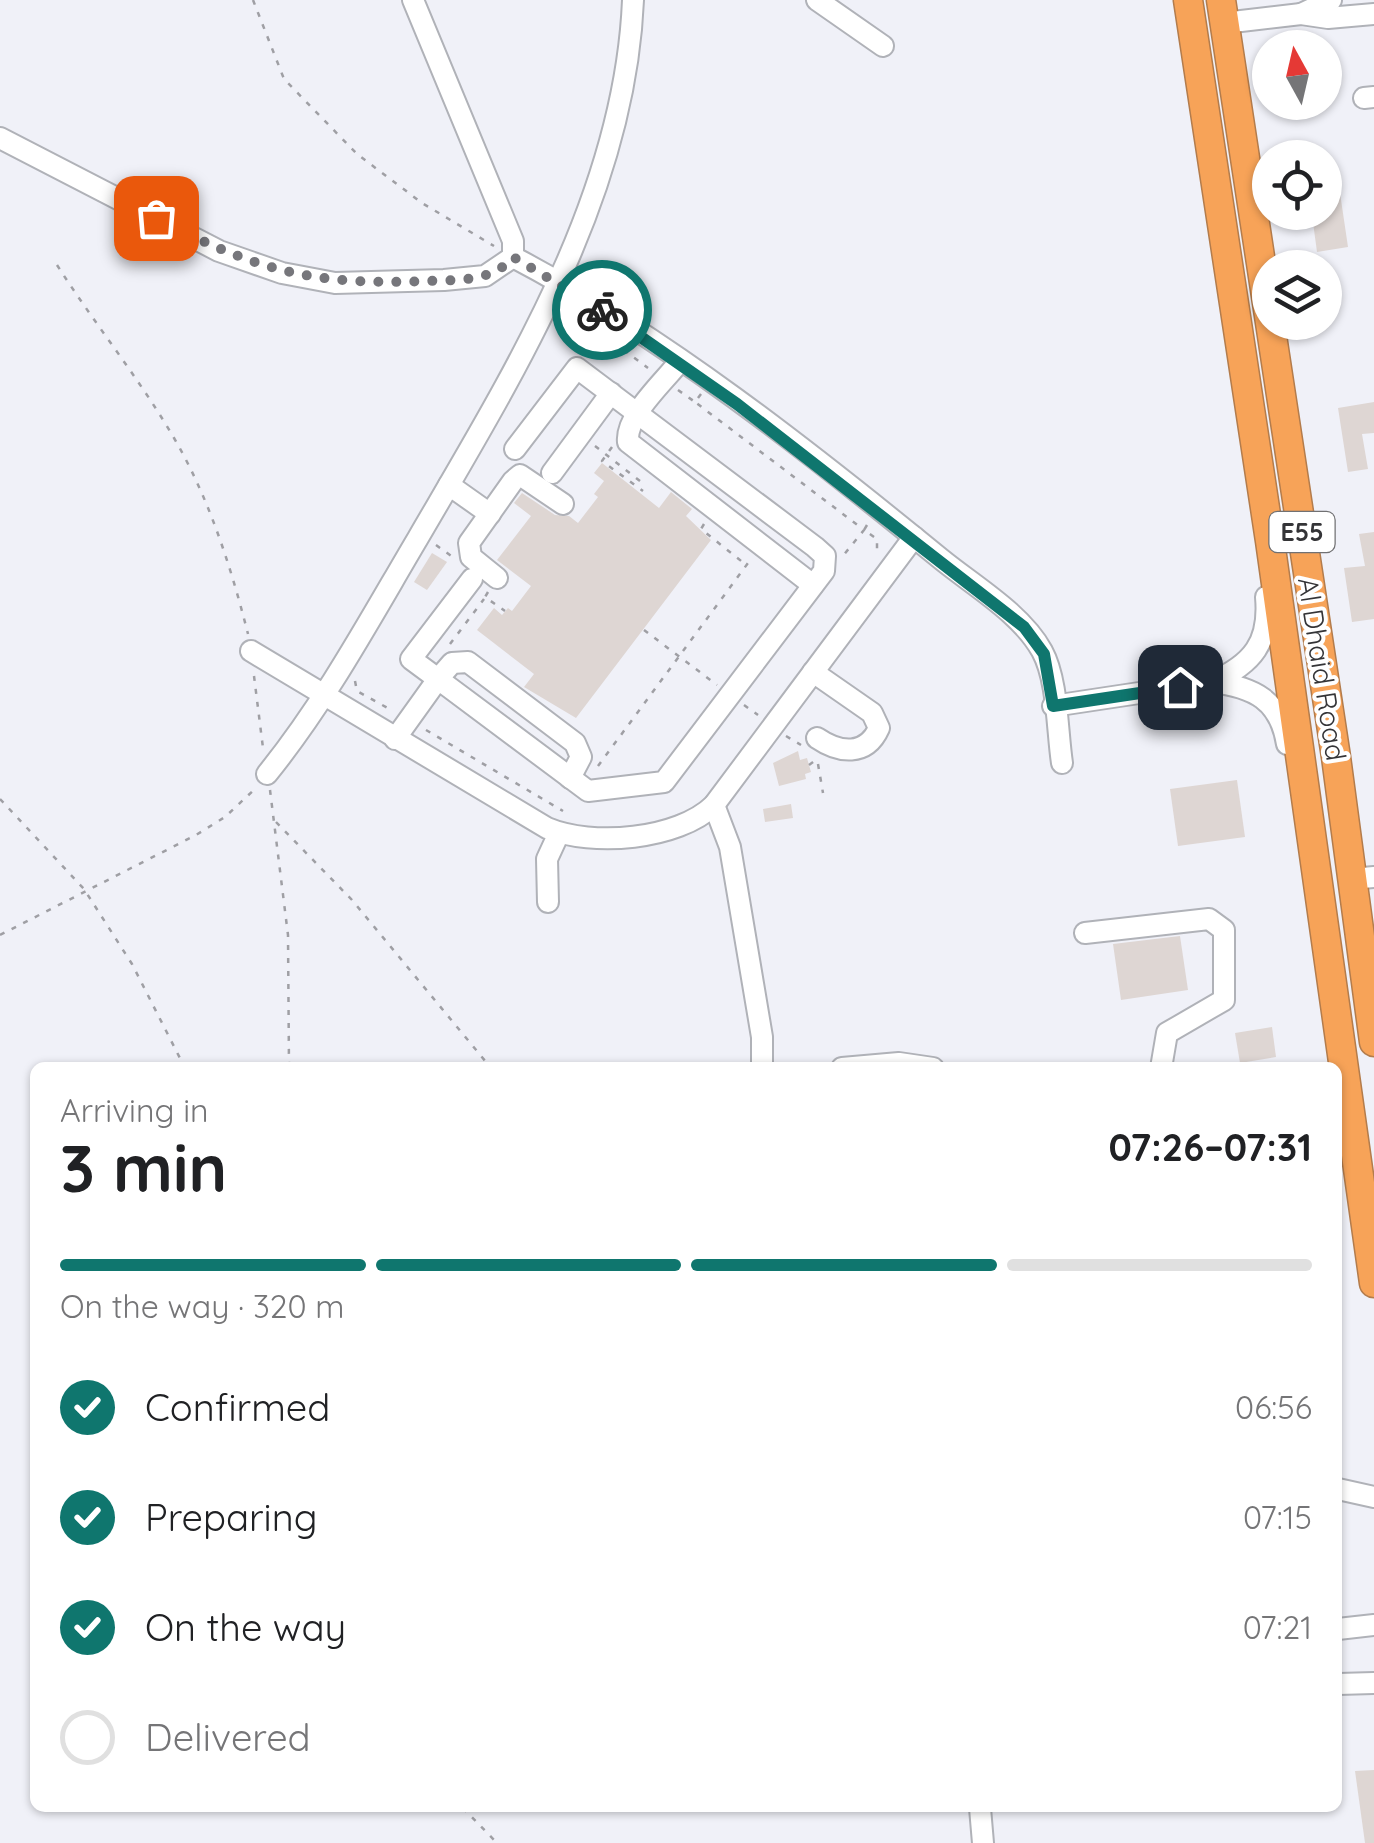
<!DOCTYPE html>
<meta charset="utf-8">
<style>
:root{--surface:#fff;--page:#f6f6f6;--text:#202124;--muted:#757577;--line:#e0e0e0;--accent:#0f766e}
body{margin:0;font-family:Quicksand,sans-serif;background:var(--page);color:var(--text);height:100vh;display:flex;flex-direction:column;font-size:38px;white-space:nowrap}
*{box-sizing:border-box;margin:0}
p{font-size:32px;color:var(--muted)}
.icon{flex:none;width:55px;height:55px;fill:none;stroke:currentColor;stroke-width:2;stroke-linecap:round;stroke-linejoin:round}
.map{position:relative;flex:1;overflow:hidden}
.sheet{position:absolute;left:30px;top:1062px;width:1312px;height:750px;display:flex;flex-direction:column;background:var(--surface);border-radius:15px;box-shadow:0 2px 8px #0004}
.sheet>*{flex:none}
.needle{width:65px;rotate:352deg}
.fabs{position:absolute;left:1252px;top:30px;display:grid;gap:20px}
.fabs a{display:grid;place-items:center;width:90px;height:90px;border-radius:50%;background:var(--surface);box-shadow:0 2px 8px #0004;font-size:50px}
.pin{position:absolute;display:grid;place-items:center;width:85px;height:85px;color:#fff;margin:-42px;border-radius:20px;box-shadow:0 5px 15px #0006}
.courier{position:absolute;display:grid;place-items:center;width:100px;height:100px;margin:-50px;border:8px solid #0f766e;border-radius:50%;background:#fff;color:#222;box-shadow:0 2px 12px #0007}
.headline em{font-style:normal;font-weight:800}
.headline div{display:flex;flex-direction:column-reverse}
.headline{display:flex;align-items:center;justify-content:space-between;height:170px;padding:0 30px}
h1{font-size:65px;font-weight:800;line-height:75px}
.bar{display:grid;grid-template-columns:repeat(4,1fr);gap:15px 10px;align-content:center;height:120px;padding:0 30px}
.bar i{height:12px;border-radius:8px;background:var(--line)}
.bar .active{background:var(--accent)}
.bar p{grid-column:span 4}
ol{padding:0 30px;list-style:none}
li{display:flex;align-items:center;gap:30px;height:110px}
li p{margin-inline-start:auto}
li .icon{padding:10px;border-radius:50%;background:var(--accent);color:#fff;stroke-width:4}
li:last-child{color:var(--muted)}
li i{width:55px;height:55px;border:5px solid var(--line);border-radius:50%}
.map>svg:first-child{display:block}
.building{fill:#ded6d3}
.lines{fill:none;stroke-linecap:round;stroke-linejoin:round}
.minor-casing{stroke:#b0b2b8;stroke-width:24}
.highway-casing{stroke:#b37c4c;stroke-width:31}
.path{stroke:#9f9fa4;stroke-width:2.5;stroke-dasharray:5 8;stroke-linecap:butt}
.minor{stroke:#fff;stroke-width:20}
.highway{stroke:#f7a358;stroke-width:28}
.done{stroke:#76767b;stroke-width:10;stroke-dasharray:0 18}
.route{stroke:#0f766e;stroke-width:12}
.labels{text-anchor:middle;stroke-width:8;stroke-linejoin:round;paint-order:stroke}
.shield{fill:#fff;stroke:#717173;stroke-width:2.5}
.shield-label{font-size:25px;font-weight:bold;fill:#343437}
.street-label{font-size:28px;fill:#343437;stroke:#fff}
</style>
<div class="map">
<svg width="1374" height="1843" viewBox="0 0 1374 1843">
<rect width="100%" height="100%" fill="#f0f1f8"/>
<!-- building -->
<g class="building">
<path d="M1340 193 1348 247 1317 252 1312 215 1325 212V195Z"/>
<path d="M1374 402V433L1362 434 1368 469 1348 472 1338 408Z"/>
<path d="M602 463 659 508 671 492 692 509 686 516 711 540 576 718 524 687 534 674 477 630 494 608 502 615 508 608 512 611 531 586 497 560 531 516 514 503 522 493 555 515 569 516 578 523 598 497 594 494 604 481 594 473Z"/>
<path d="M1374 532V619L1352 622 1344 568 1365 566 1359 534Z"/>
<path d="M432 553 447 562 427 590 414 582Z"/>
<path d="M798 751 800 760 807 758 811 772 805 774 806 779 779 786 773 763Z"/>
<path d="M1237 780 1245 837 1178 846 1170 789Z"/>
<path d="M791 804 793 818 765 822 763 809Z"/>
<path d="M1180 936 1188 990 1121 1000 1113 944Z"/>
<path d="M1272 1027 1276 1057 1240 1063 1235 1033Z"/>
<path d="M1374 1770V1843H1365L1355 1771Z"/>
</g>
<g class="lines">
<!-- minor casing -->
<g class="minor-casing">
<g id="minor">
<path d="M817 0 883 46"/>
<path d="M1301 14 1331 0"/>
<path d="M1224 23 1301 14 1328 18 1374 14"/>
<path d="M1364 98 1374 97"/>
<path d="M0 138 219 251 282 273 335 283 444 280 485 276 513 257V241L413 0"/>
<path d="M513 257C662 335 811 453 941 559 974 586 1021 613 1042 651 1058 680 1057 730 1062 763"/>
<path d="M680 361C665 381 625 416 628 442L813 585"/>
<path d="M552 473 611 393"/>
<path d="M449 485 490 514"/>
<path d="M497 578 471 557 469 543 513 481 520 475 563 504"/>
<path d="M472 579 411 659 438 679 452 663 468 662 575 743 581 757 570 778"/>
<path d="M1266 597C1270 642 1253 664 1212 682 1254 687 1280 700 1287 744"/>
<path d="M251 651 547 828C592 847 678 840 714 805L914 537"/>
<path d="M813 672 872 713 879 728C866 757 839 753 817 738"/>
<path d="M1053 706 1212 682"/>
<path d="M395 739 438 679 588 791 664 782 824 571 825 556 815 547 577 368 515 449"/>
<path d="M267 774C326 701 370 619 418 538 514 373 625 196 633 0"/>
<path d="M714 805 730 847 762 1037V1068"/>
<path d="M1352 879 1374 877"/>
<path d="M548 902 547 859 559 833"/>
<path d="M1085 933 1209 919 1224 930V1000L1167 1033 1161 1068"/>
<path d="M842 1068 899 1063 933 1068"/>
<path d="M1338 1489 1374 1497"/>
<path d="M1338 1629 1374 1625"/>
<path d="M1338 1684 1374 1683"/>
<path d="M980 1808 983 1843"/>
</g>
</g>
<!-- highway casing -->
<g class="highway-casing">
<g id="highway">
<path d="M1188 0 1270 541 1374 1283"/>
<path d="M1221 0 1336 757 1374 1042"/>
</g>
</g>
<!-- path -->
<g class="path">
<path d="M253 0 284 79 357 154 422 203 494 246"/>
<path d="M57 265C94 323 139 378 174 438 209 498 231 567 248 634"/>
<path d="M582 319 648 368"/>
<path d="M678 390 695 402"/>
<path d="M701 394 695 402 864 530 842 557"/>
<path d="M595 446 640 481 643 477"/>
<path d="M612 447 602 461 643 491"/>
<path d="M704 524 701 529 745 564"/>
<path d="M867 525 864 530 877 539V554"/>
<path d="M436 545 454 558"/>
<path d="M488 592 485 597 505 611"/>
<path d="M644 630 717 685"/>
<path d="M450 644 484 599"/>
<path d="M254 676 263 748"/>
<path d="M355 681 357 691 393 711"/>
<path d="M744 705 758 715"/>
<path d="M426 730 563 811"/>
<path d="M786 736 801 745"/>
<path d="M818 764 823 793"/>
<path d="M809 765 816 760"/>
<path d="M598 766 751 559"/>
<path d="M270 790 288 935 289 1068"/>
<path d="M0 799 84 889 132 964 185 1068"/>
<path d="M276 822 352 900 491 1068"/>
<path d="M0 935 196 835 225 817 257 787"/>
<path d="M463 1808 497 1843"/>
</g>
<!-- minor -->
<use href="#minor" class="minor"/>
<!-- highway -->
<use href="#highway" class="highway"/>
</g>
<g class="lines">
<!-- done -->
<path class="done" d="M156 218C258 271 313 286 428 281 457 280 493 282 513 257L602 310"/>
<!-- route -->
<path class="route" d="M602 310 737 404 1024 627 1044 654 1053 706 1180 687"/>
</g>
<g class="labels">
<!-- shield labels -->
<rect class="shield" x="1269.5" y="512" width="65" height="40" rx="8"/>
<g class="shield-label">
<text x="1302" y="541">E55</text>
</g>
<!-- street labels -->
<g class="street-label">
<text transform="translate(1322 669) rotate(81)" y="10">Al Dhaid Road</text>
</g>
</g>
</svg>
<div class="fabs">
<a><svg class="needle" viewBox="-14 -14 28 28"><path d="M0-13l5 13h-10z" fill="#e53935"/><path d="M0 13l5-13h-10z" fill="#757577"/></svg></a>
<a><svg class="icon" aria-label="locate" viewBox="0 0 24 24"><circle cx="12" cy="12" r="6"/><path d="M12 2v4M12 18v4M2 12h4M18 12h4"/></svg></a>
<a><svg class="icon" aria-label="layers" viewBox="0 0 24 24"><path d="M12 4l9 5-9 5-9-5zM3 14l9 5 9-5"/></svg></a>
</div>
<div class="pin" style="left:156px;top:218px;background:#ea580c"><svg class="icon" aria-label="bag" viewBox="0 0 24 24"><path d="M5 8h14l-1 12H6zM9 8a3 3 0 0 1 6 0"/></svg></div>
<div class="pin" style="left:1180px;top:687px;background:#1f2937"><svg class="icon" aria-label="home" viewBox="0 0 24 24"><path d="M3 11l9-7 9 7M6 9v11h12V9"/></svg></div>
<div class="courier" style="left:602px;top:310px"><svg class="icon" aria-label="bike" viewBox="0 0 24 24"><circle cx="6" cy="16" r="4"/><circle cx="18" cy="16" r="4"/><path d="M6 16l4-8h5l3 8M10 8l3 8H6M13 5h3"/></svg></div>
<section class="sheet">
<div class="headline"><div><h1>3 min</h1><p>Arriving in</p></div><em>07:26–07:31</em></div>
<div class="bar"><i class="active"></i><i class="active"></i><i class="active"></i><i></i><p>On the way · 320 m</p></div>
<ol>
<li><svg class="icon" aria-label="check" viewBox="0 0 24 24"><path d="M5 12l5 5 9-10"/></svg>Confirmed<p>06:56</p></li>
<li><svg class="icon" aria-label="check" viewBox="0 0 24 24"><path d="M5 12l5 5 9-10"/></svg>Preparing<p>07:15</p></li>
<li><svg class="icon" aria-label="check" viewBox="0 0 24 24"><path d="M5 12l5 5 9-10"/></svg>On the way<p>07:21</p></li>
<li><i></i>Delivered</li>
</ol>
</section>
</div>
